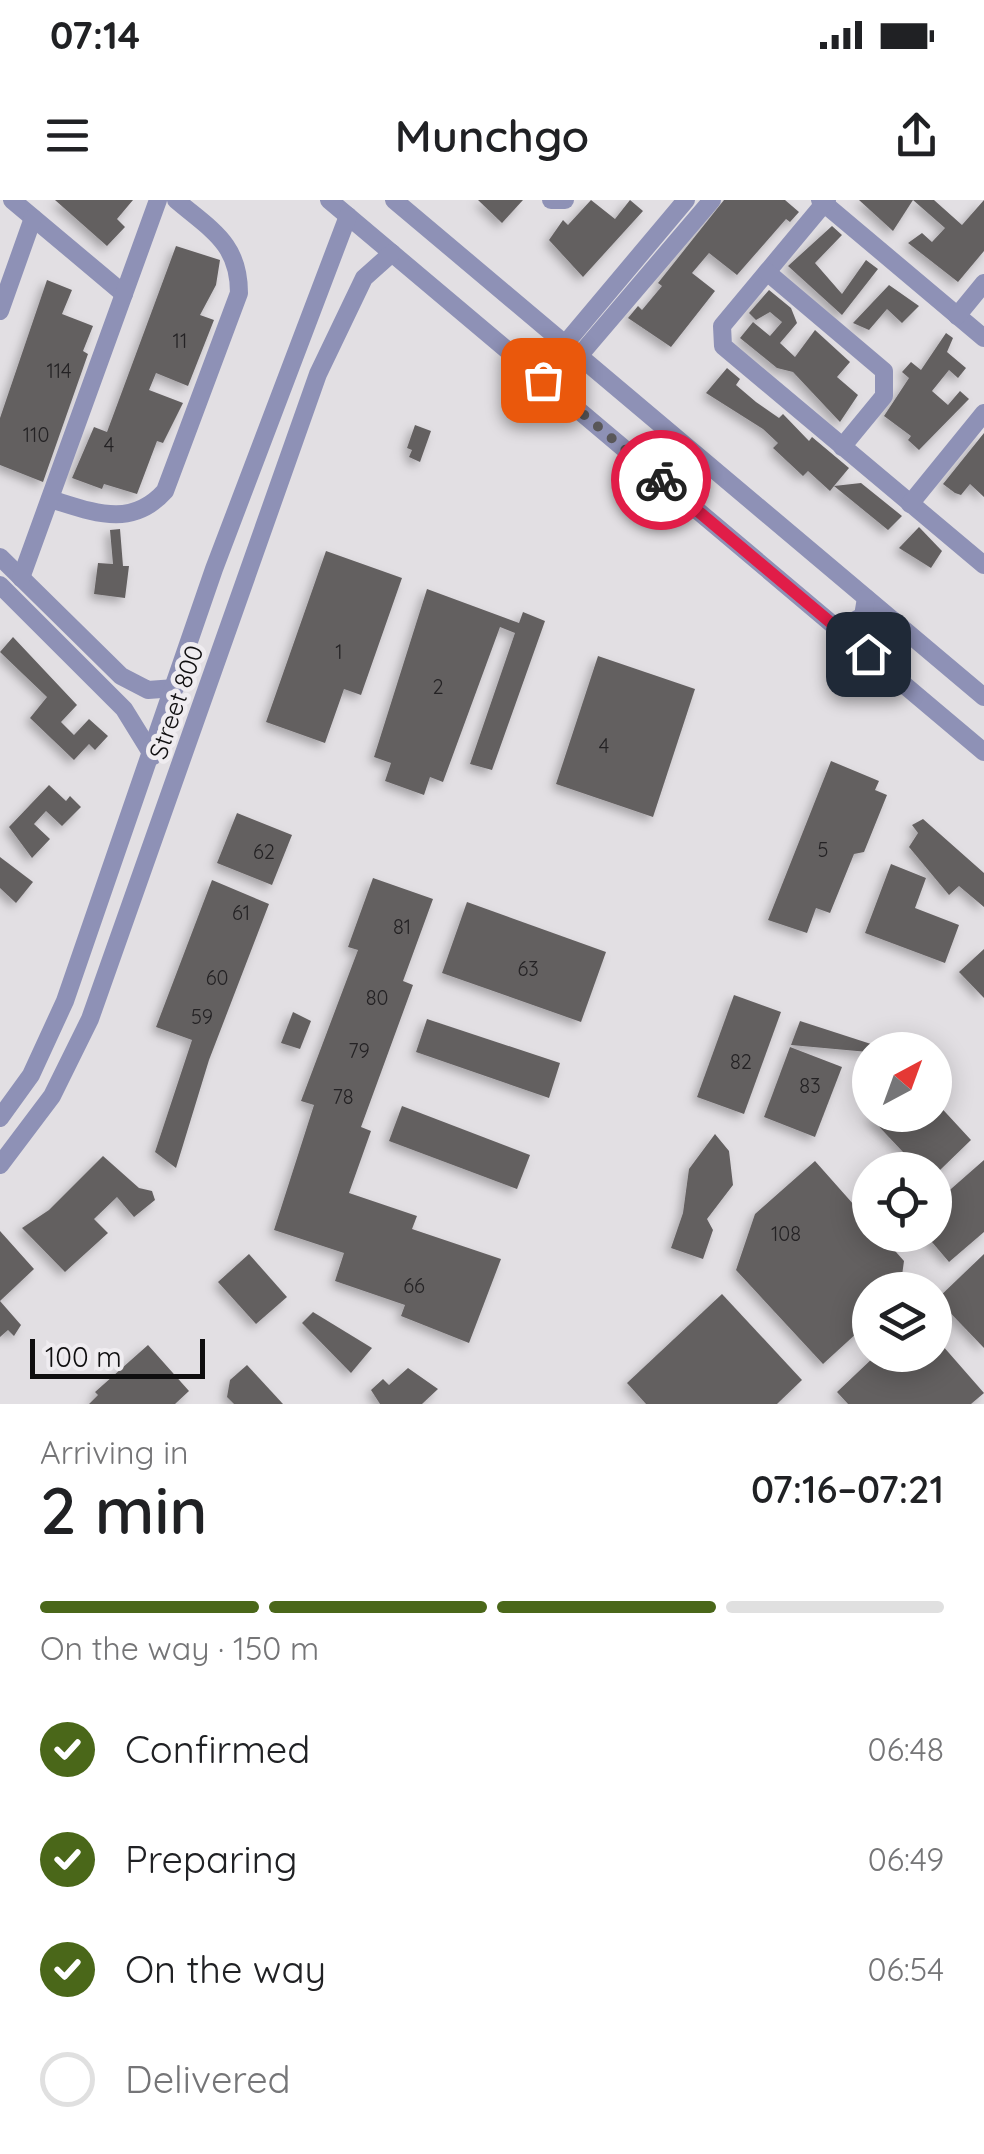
<!DOCTYPE html>
<meta charset="utf-8">
<style>
:root{--surface:#fff;--page:#f2f2f2;--text:#202124;--muted:#757577;--line:#e0e0e0;--accent:#4a6719}
body{margin:0;font-family:Quicksand,sans-serif;background:var(--page);color:var(--text);height:100vh;display:flex;flex-direction:column;font-size:38px;white-space:nowrap}
*{box-sizing:border-box;margin:0}
p{font-size:32px;color:var(--muted)}
.icon{flex:none;width:55px;height:55px;fill:none;stroke:currentColor;stroke-width:2;stroke-linecap:round;stroke-linejoin:round}
.map{position:relative;height:1204px;overflow:hidden}
.side{display:flex;flex-direction:column;background:var(--surface);flex:1}
.side>*{flex:none}
.needle{width:65px;rotate:41deg}
.buttons{position:absolute;left:852px;top:832px;display:grid;gap:20px}
.buttons a{display:grid;place-items:center;width:100px;height:100px;border-radius:50%;background:var(--surface);box-shadow:0 5px 25px #0003;font-size:50px}
.scale{position:absolute;left:30px;bottom:25px;width:175px;box-sizing:border-box;padding-left:10px;border:5px solid #0f0e0f;border-top:0;font-size:28px;line-height:35px;white-space:nowrap;color:#0f0e0f;-webkit-text-stroke:8px #efecf0;paint-order:stroke}
.pin{position:absolute;display:grid;place-items:center;width:85px;height:85px;color:#fff;margin:-42px;border-radius:20px;box-shadow:0 5px 15px #0006}
.courier{position:absolute;display:grid;place-items:center;width:100px;height:100px;margin:-50px;border:8px solid #e11d48;border-radius:50%;background:#fff;color:#222;box-shadow:0 2px 12px #0007}
.summary em{font-style:normal;font-weight:600}
.summary div{display:flex;flex-direction:column-reverse}
.summary{display:flex;align-items:center;justify-content:space-between;height:170px;padding:0 40px}
h1{font-size:65px;font-weight:600;line-height:75px}
.bar{display:grid;grid-template-columns:repeat(4,1fr);gap:15px 10px;align-content:center;height:120px;padding:0 40px}
.bar i{height:12px;border-radius:8px;background:var(--line)}
.bar .current{background:var(--accent)}
.bar p{grid-column:span 4}
ol{padding:0 40px;list-style:none}
li{display:flex;align-items:center;gap:30px;height:110px}
li p{margin-inline-start:auto}
li .icon{padding:10px;border-radius:50%;background:var(--accent);color:#fff;stroke-width:4}
li:last-child{color:var(--muted)}
li i{width:55px;height:55px;border:5px solid var(--line);border-radius:50%}
.status{display:flex;justify-content:space-between;align-items:center;height:70px;padding:0 50px;background:var(--surface);direction:ltr}
.status svg{height:28px;fill:currentColor}
header{display:flex;justify-content:space-between;align-items:center;height:130px;padding:0 40px;background:var(--surface);font-size:45px;font-weight:600}
.map>svg:first-child{display:block}
.building{fill:#646061;filter:url(#shadow)}
.lines{fill:none;stroke-linecap:round;stroke-linejoin:round}
.minor{stroke:#8e91b6;stroke-width:18}
.done{stroke:#595759;stroke-width:10;stroke-dasharray:0 18}
.route{stroke:#e11d48;stroke-width:12}
.labels{text-anchor:middle;stroke-width:9;stroke-linejoin:round;paint-order:stroke}
.number-label{font-size:20px;fill:#242224}
.street-label{font-size:25px;fill:#0f0e0f;stroke:#efecf0}
</style>
<div class="status"><b>07:14</b><svg viewBox="0 0 49 12"><path d="M0 12V9h3v3zM5 12V6h3v6zM10 12V3h3v9zM15 12V0h3v12zM26 1h20v11H26zM47 4h2v5h-2z"/></svg></div>
<header><svg class="icon" aria-label="menu" viewBox="0 0 24 24"><path d="M4 6h16M4 12h16M4 18h16"/></svg>Munchgo<svg class="icon" aria-label="share" viewBox="0 0 24 24"><path d="M12 15V3M7 8l5-5 5 5M5 13v7h14v-7"/></svg></header>
<div class="map">
<svg width="984" height="1204" viewBox="0 0 984 1204">
<defs>
<filter id="shadow"><feDropShadow dx="-4.5" dy="4.5" stdDeviation="5" flood-color="#0004"/></filter>
</defs>
<rect width="100%" height="100%" fill="#e2dfe3"/>
<!-- building -->
<g class="building">
<path d="M55 0H133L117 19 125 27 107 46Z"/>
<path d="M478 0H523L502 23Z"/>
<path d="M591 0 615 19 630 0 643 11 583 77 549 40 563 20 568 25Z"/>
<path d="M724 0H785L799 12 790 22 786 19 737 75 709 53 692 73 715 91 671 147 628 118 638 106 642 110 662 86 658 83Z"/>
<path d="M859 0H913L893 31Z"/>
<path d="M913 0H934L962 25 984 0V51L958 82 908 43 922 33 932 42 945 28Z"/>
<path d="M832 26 842 35 815 63 842 94 866 60 878 69 842 115 788 66Z"/>
<path d="M176 46 220 60 216 85 200 115 214 120 188 186 156 173 149 190 183 203 163 243 157 241 137 294 104 284 102 289 72 278 94 227 107 232Z"/>
<path d="M47 80 72 90 62 114 93 126 83 151 88 154 43 282 0 265V218Z"/>
<path d="M889 85 919 106 902 123 887 109 869 130 853 123Z"/>
<path d="M769 90 791 108 797 123 780 143 795 157 815 130 850 162 837 177 858 195 840 222 793 172 777 168 740 138 753 122 770 136 782 122 770 112 756 120 749 113Z"/>
<path d="M946 133 953 138 947 152 966 168 958 178 949 170 932 191 948 205 960 191 969 199 919 250 908 240 911 236 884 216 909 178 902 172 911 162 921 170Z"/>
<path d="M727 168 740 179 736 185 756 202 779 218 783 214 809 241 812 237 849 268 834 286 861 283 902 316 888 330 834 286 830 291 808 271 803 276 773 248 778 243 763 229 706 193Z"/>
<path d="M415 225 431 231 420 262 409 257 412 250 407 248Z"/>
<path d="M984 233V297L970 284 961 295 955 293 943 284Z"/>
<path d="M919 327 942 351 931 368 899 348Z"/>
<path d="M120 329 123 366H129L125 398 94 394 98 363 113 364 110 330Z"/>
<path d="M326 351 402 378 361 495 344 489 325 543 266 522Z"/>
<path d="M427 389 519 423 523 412 545 421 492 570 470 564 515 433 500 427 443 582 430 577 424 595 385 581 391 563 374 557Z"/>
<path d="M13 437 77 505 61 522 74 535 89 519 108 536 95 550 89 544 74 560 30 518 47 497 0 452Z"/>
<path d="M598 456 695 489 653 617 556 584Z"/>
<path d="M831 561 879 581 875 590 887 595 864 652 854 654 830 713 816 708 807 733 768 720Z"/>
<path d="M49 585 66 601 70 596 81 607 62 626 46 611 34 624 50 639 32 658 9 627Z"/>
<path d="M237 613 292 635 272 685 217 663Z"/>
<path d="M923 619 984 673V707L959 686 949 695 909 647 918 633 912 625Z"/>
<path d="M0 657 33 682 16 703 0 688Z"/>
<path d="M891 664 926 678 915 708 959 725 945 763 865 733Z"/>
<path d="M373 678 433 699 403 781 413 785 361 927 371 931 349 993 417 1016 412 1029 501 1059 469 1143 401 1116 405 1105 335 1081 344 1053 274 1030 314 905 301 901 358 750 348 747Z"/>
<path d="M212 680 269 704 209 860 176 968 155 952 192 840 156 827Z"/>
<path d="M467 702 606 752 581 822 442 773Z"/>
<path d="M984 749V798L959 772Z"/>
<path d="M734 795 781 812 744 914 697 897Z"/>
<path d="M293 812 311 821 300 849 281 843Z"/>
<path d="M427 819 560 863 549 898 416 852Z"/>
<path d="M800 821 871 844 868 852 791 845Z"/>
<path d="M790 847 842 867 815 937 764 917Z"/>
<path d="M935 901 971 940 940 970H920L868 915H935Z"/>
<path d="M402 906 530 955 517 989 389 941Z"/>
<path d="M715 934 729 951 733 985 707 1019 713 1030 703 1059 671 1048 683 1013 689 969Z"/>
<path d="M103 956 139 988 152 991 155 1000 134 1017 117 997 94 1019 108 1033 65 1072 22 1028 49 1010Z"/>
<path d="M984 960V1032L949 1062 926 1035H935V1003Z"/>
<path d="M815 961 870 1023V1035H881L904 1061 900 1090H870V1121L823 1164 736 1070 755 1014Z"/>
<path d="M0 1031 34 1069 0 1101 21 1125 14 1136 8 1130 0 1137Z"/>
<path d="M249 1054 287 1097 256 1124 218 1082Z"/>
<path d="M984 1054V1148L937 1099Z"/>
<path d="M722 1094 802 1180 777 1204H646L627 1183Z"/>
<path d="M313 1112 372 1148 351 1173 302 1123Z"/>
<path d="M935 1137 984 1193 971 1204H848L837 1192 876 1155H935Z"/>
<path d="M148 1145 189 1191 175 1204H89L98 1195 95 1192Z"/>
<path d="M247 1165 283 1204H234L227 1197 230 1180Z"/>
<path d="M408 1168 438 1189 422 1204H380L371 1190 383 1179 389 1185Z"/>
</g>
<g class="lines">
<!-- minor -->
<g class="minor">
<path d="M12 0 124 94"/>
<path d="M329 0 984 552"/>
<path d="M394 0 984 497"/>
<path d="M551 0H565"/>
<path d="M820 0 984 138"/>
<path d="M827 0 722 126 723 146 984 365"/>
<path d="M767 72 884 171V196L842 247"/>
<path d="M0 111 33 18"/>
<path d="M957 116 984 83"/>
<path d="M565 144 686 0"/>
<path d="M579 156 712 0"/>
<path d="M50 299C93 312 131 329 165 291L239 93C239 43 211 30 176 0"/>
<path d="M910 304 984 213"/>
<path d="M0 357 121 476 148 490 175 488"/>
<path d="M21 378 158 0"/>
<path d="M0 385 124 509 153 556"/>
<path d="M839 429 863 416 866 398"/>
<path d="M0 918 31 875 65 801 214 369 348 16"/>
<path d="M0 965 52 896 90 819 318 174 364 78 392 53"/>
</g>
</g>
<g class="lines">
<!-- done -->
<path class="done" d="M543 180 661 280"/>
<!-- route -->
<path class="route" d="M661 280 868 454"/>
</g>
<g class="labels">
<!-- number labels -->
<g class="number-label">
<text x="180" y="148">11</text>
<text x="59" y="178">114</text>
<text x="36" y="242">110</text>
<text x="109" y="252">4</text>
<text x="339" y="459">1</text>
<text x="438" y="494">2</text>
<text x="604" y="553">4</text>
<text x="823" y="657">5</text>
<text x="264" y="659">62</text>
<text x="241" y="720">61</text>
<text x="402" y="734">81</text>
<text x="528" y="776">63</text>
<text x="217" y="785">60</text>
<text x="377" y="805">80</text>
<text x="202" y="824">59</text>
<text x="359" y="858">79</text>
<text x="741" y="869">82</text>
<text x="810" y="893">83</text>
<text x="343" y="904">78</text>
<text x="786" y="1041">108</text>
<text x="414" y="1093">66</text>
</g>
<!-- street labels -->
<g class="street-label">
<text transform="translate(176 502) rotate(-71)" y="9">Street 800</text>
</g>
</g>
</svg>
<div class="buttons">
<a><svg class="needle" viewBox="-14 -14 28 28"><path d="M0-13l5 13h-10z" fill="#e53935"/><path d="M0 13l5-13h-10z" fill="#757577"/></svg></a>
<a><svg class="icon" aria-label="locate" viewBox="0 0 24 24"><circle cx="12" cy="12" r="6"/><path d="M12 2v4M12 18v4M2 12h4M18 12h4"/></svg></a>
<a><svg class="icon" aria-label="layers" viewBox="0 0 24 24"><path d="M12 4l9 5-9 5-9-5zM3 14l9 5 9-5"/></svg></a>
</div>
<div class="scale">100 m</div>
<div class="pin" style="left:543px;top:180px;background:#ea580c"><svg class="icon" aria-label="bag" viewBox="0 0 24 24"><path d="M5 8h14l-1 12H6zM9 8a3 3 0 0 1 6 0"/></svg></div>
<div class="pin" style="left:868px;top:454px;background:#1f2937"><svg class="icon" aria-label="home" viewBox="0 0 24 24"><path d="M3 11l9-7 9 7M6 9v11h12V9"/></svg></div>
<div class="courier" style="left:661px;top:280px"><svg class="icon" aria-label="bike" viewBox="0 0 24 24"><circle cx="6" cy="16" r="4"/><circle cx="18" cy="16" r="4"/><path d="M6 16l4-8h5l3 8M10 8l3 8H6M13 5h3"/></svg></div>
</div>
<section class="side">
<div class="summary"><div><h1>2 min</h1><p>Arriving in</p></div><em>07:16–07:21</em></div>
<div class="bar"><i class="current"></i><i class="current"></i><i class="current"></i><i></i><p>On the way · 150 m</p></div>
<ol>
<li><svg class="icon" aria-label="check" viewBox="0 0 24 24"><path d="M5 12l5 5 9-10"/></svg>Confirmed<p>06:48</p></li>
<li><svg class="icon" aria-label="check" viewBox="0 0 24 24"><path d="M5 12l5 5 9-10"/></svg>Preparing<p>06:49</p></li>
<li><svg class="icon" aria-label="check" viewBox="0 0 24 24"><path d="M5 12l5 5 9-10"/></svg>On the way<p>06:54</p></li>
<li><i></i>Delivered</li>
</ol>
</section>
